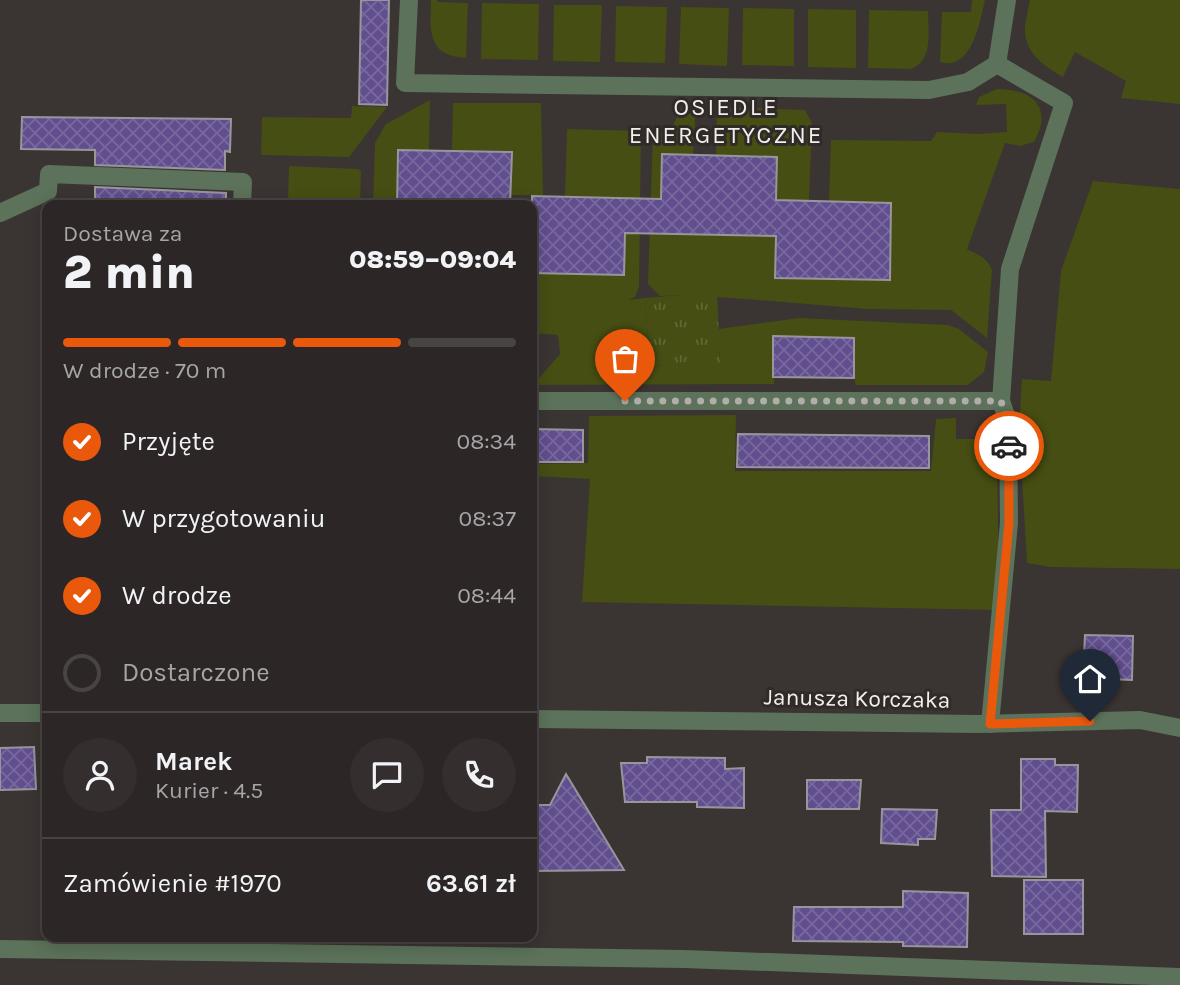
<!DOCTYPE html>
<html lang="pl">
<meta charset="utf-8">
<style>
:root{--surface:#2c2726;--page:#342f2e;--text:#f1f3f6;--muted:#a6a5a7;--line:#484443;--accent:#ea580c}
body{margin:0;font-family:Karla,sans-serif;background:var(--page);color:var(--text);height:100vh;display:flex;flex-direction:column;font-size:26px;white-space:nowrap}
*{box-sizing:border-box;margin:0}
p{font-size:23px;color:var(--muted)}
.icon{flex:none;width:38px;height:38px;fill:none;stroke:currentColor;stroke-width:2;stroke-linecap:round;stroke-linejoin:round}
.map{position:relative;flex:1;overflow:hidden}
.sheet{position:absolute;left:42px;top:200px;width:495px;height:742px;display:flex;flex-direction:column;background:var(--surface);border-radius:14px;box-shadow:0 4px 18px #0003,0 0 0 2px var(--line)}
.sheet>*{flex:none}
.pin{position:absolute;display:grid;place-items:center;width:60px;height:60px;color:#fff;margin:-72px -30px;border-radius:50% 50% 50% 0;rotate:-45deg;box-shadow:0 0 7px #0007}
.pin .icon{rotate:45deg}
.courier{position:absolute;display:grid;place-items:center;width:70px;height:70px;margin:-35px;border:5px solid #ea580c;border-radius:50%;background:#fff;color:#222;box-shadow:0 2px 9px #0007}
.overview em{font-style:normal;font-weight:800}
.overview div{display:flex;flex-direction:column-reverse}
.overview{display:flex;align-items:center;justify-content:space-between;height:119px;padding:0 21px}
h1{font-size:46px;font-weight:800;line-height:52px}
.bar{display:grid;grid-template-columns:repeat(4,1fr);gap:10px 7px;align-content:center;height:84px;padding:0 21px}
.bar i{height:9px;border-radius:5px;background:var(--line)}
.bar .selected{background:var(--accent)}
.bar p{grid-column:span 4}
.line{display:flex;align-items:center;gap:18px;padding:0 21px;border-top:2px solid var(--line)}
.line div{flex:1}
.round{display:grid;place-items:center;flex:none;width:74px;height:74px;border-radius:37px;background:var(--page)}
ol{padding:0 21px;list-style:none}
li{display:flex;align-items:center;gap:21px;height:77px}
li p{margin-inline-start:auto}
li .icon{padding:7px;border-radius:50%;background:var(--accent);color:#fff;stroke-width:4}
li:last-child{color:var(--muted)}
li i{width:38px;height:38px;border:4px solid var(--line);border-radius:50%}
.map>svg:first-child{display:block}
.green{fill:#464e13}
.park{fill:url(#park-tufts)}
.building{fill:url(#building-cross-hatch);stroke:#98969c;stroke-width:2}
.lines{fill:none;stroke-linecap:round;stroke-linejoin:round}
.service{stroke:#5c725a;stroke-width:18}
.minor{stroke:#5c725a;stroke-width:18}
.done{stroke:#b2adab;stroke-width:7;stroke-dasharray:0 12.6}
.route{stroke:#ea580c;stroke-width:9}
.labels{text-anchor:middle;stroke-width:6;stroke-linejoin:round;paint-order:stroke}
.street-label{font-size:23px;fill:#f2eeec;stroke:#302a28}
.neighbourhood-label{font-size:24px;letter-spacing:2px;fill:#f2eeec;stroke:#302a28}
</style>
<div class="map">
<svg width="1180" height="985" viewBox="0 0 1180 985">
<defs>
<pattern id="park-tufts" width="24" height="20" patternUnits="userSpaceOnUse" patternTransform="scale(1.75)"><rect width="24" height="20" fill="#464e13"/><path d="M3 7l-1-3M5 7V3M7 7l1-3M15 17l-1-3M17 17v-4M19 17l1-3" fill="none" stroke="#616836"/></pattern>
<pattern id="building-cross-hatch" width="8" height="8" patternUnits="userSpaceOnUse" patternTransform="scale(1.75)"><rect width="8" height="8" fill="#614e8e"/><path d="M0 0l8 8M0 8l8-8" fill="none" stroke="#78689e"/></pattern>
</defs>
<rect width="100%" height="100%" fill="#3a3432"/>
<!-- green -->
<g class="green">
<path d="M431 0H437V2L468 3 466 58C427 56 430 31 431 0Z"/>
<path d="M972 0H985C980 21 972 72 940 62L942 12H971Z"/>
<path d="M1030 0H1180V104L1121 98 1126 81 1075 52 1063 77C1044 66 1023 52 1025 27 1026 18 1028 9 1030 0Z"/>
<path d="M482 3 539 4 538 60 481 59Z"/>
<path d="M554 5H602L600 62 553 61Z"/>
<path d="M616 6 667 7 665 63 615 62Z"/>
<path d="M681 7 729 8 727 66 679 64Z"/>
<path d="M743 8 794 9V66L742 65Z"/>
<path d="M808 9 856 10V68L808 67Z"/>
<path d="M869 10 928 11C928 31 934 60 911 69L868 68Z"/>
<path d="M997 89C1032 89 1054 107 1034 142L1020 146 1005 143 967 249C978 255 987 257 992 270L987 338 951 310 867 309 746 299 682 295 660 296 648 284 653 132H670L680 110 696 104 693 155 662 154 660 233 775 237V278L890 280 891 203 829 201 831 140 931 141 937 132 977 134 1007 132 1006 104 976 105 979 97Z"/>
<path d="M430 100 429 150H397L396 205H373L375 143 386 124Z"/>
<path d="M453 103H541L543 195H511L512 151 452 150Z"/>
<path d="M352 106 387 107 349 157 261 155 262 117 351 118Z"/>
<path d="M717 107 805 110 812 123 809 200H777V156L716 155Z"/>
<path d="M567 129 641 131 639 287 635 297 628 300 645 298 650 366 720 363 718 329 799 318 948 325 959 329 988 352 984 372 968 385H855L854 338 773 336 774 384 533 385 560 354 558 335 532 333V273L624 275 627 198 565 196Z"/>
<path d="M289 166 358 169 361 171 360 205H260V199L288 200Z"/>
<path d="M1093 181 1180 189V569L1050 567 1027 563 1019 427 1022 379 1051 381 1061 271Z"/>
<path d="M736 415 735 471H931L936 419 956 418V439H997L999 610 582 602 590 479 532 476V464L588 463 589 416Z"/>
</g>
<!-- park -->
<path class="park" d="M717 292 720 364 650 366 645 298Z"/>
<!-- building -->
<g class="building">
<path d="M361 0H389L387 105 359 104Z"/>
<path d="M22 117 231 119 230 152 225 151V170L95 165V150L21 149Z"/>
<path d="M398 150 512 152 510 205H397Z"/>
<path d="M662 154 777 157 776 200 891 203 890 280 775 278 776 236 625 233 624 275 532 273V196L661 199Z"/>
<path d="M95 187 226 193V205H95Z"/>
<path d="M773 336 854 338V378L773 377Z"/>
<path d="M532 429 583 430V462H532Z"/>
<path d="M738 434 929 436V468L737 467Z"/>
<path d="M1085 635 1133 636 1132 680 1083 678Z"/>
<path d="M34 747 36 789 0 790V748Z"/>
<path d="M647 757 725 758V769L744 768V808L697 807V802H625L621 763H647Z"/>
<path d="M1021 759H1055V765H1078L1077 812 1045 811 1046 877 992 876 991 810H1021Z"/>
<path d="M566 774 624 870 532 871V805H550Z"/>
<path d="M807 780H861L859 809H807Z"/>
<path d="M882 809 937 810 935 839H918V845L881 843Z"/>
<rect x="1024" y="880" width="59" height="54"/>
<path d="M903 891 968 893 967 947 903 946V942L793 941 794 907H903Z"/>
</g>
<g class="lines">
<!-- service -->
<g class="service">
<path d="M409 0 405 83 929 90 968 82 997 64 1007 0"/>
<path d="M0 213 48 191 49 174 243 182 242 205"/>
<path d="M532 401H1001L1010 269 1064 103 997 64"/>
<path d="M990 724 1009 523 1008 421 1001 401"/>
<path d="M0 949 684 959 1180 977"/>
</g>
<!-- minor -->
<g class="minor">
<path d="M0 713H47"/>
<path d="M532 719 978 724 1140 720 1180 728"/>
</g>
</g>
<g class="lines">
<!-- done -->
<path class="done" d="M625 401H1001L1008 421 1009 446"/>
<!-- route -->
<path class="route" d="M1009 446V523L990 724 1090 721"/>
</g>
<g class="labels">
<!-- street labels -->
<g class="street-label">
<text transform="translate(857 698) rotate(1)" y="8">Janusza Korczaka</text>
</g>
<!-- neighbourhood labels -->
<g class="neighbourhood-label">
<text x="726" y="115">OSIEDLE<tspan x="726" dy="28">ENERGETYCZNE</tspan></text>
</g>
</g>
</svg>
<div class="pin" style="left:625px;top:401px;background:#ea580c"><svg class="icon" aria-label="bag" viewBox="0 0 24 24"><path d="M5 8h14l-1 12H6zM9 8a3 3 0 0 1 6 0"/></svg></div>
<div class="pin" style="left:1090px;top:721px;background:#1f2937"><svg class="icon" aria-label="home" viewBox="0 0 24 24"><path d="M3 11l9-7 9 7M6 9v11h12V9"/></svg></div>
<div class="courier" style="left:1009px;top:446px"><svg class="icon" aria-label="car" viewBox="0 0 24 24"><path d="M5 17H2v-5l4-1 3-4h7l3 4 3 1v5h-3M9 17h6M6 11h13"/><circle cx="7" cy="17" r="2"/><circle cx="17" cy="17" r="2"/></svg></div>
<section class="sheet">
<div class="overview"><div><h1>2 min</h1><p>Dostawa za</p></div><em>08:59–09:04</em></div>
<div class="bar"><i class="selected"></i><i class="selected"></i><i class="selected"></i><i></i><p>W drodze · 70 m</p></div>
<ol>
<li><svg class="icon" aria-label="check" viewBox="0 0 24 24"><path d="M5 12l5 5 9-10"/></svg>Przyjęte<p>08:34</p></li>
<li><svg class="icon" aria-label="check" viewBox="0 0 24 24"><path d="M5 12l5 5 9-10"/></svg>W przygotowaniu<p>08:37</p></li>
<li><svg class="icon" aria-label="check" viewBox="0 0 24 24"><path d="M5 12l5 5 9-10"/></svg>W drodze<p>08:44</p></li>
<li><i></i>Dostarczone</li>
</ol>
<div class="line" style="height:126px"><a class="round"><svg class="icon" aria-label="person" viewBox="0 0 24 24"><circle cx="12" cy="8" r="4"/><path d="M4 21q1-7 8-7t8 7"/></svg></a><div><b>Marek</b><p>Kurier · 4.5</p></div><a class="round"><svg class="icon" aria-label="chat" viewBox="0 0 24 24"><path d="M4 5h16v11H9l-5 4z"/></svg></a><a class="round"><svg class="icon" aria-label="phone" viewBox="0 0 24 24"><path d="M5 4h4l2 5-3 2q2 4 5 5l2-3 5 2v4C11 20 4 13 5 4z"/></svg></a></div>
<div class="line" style="height:91px"><div>Zamówienie #1970</div><b>63.61 zł</b></div>
</section>
</div>
